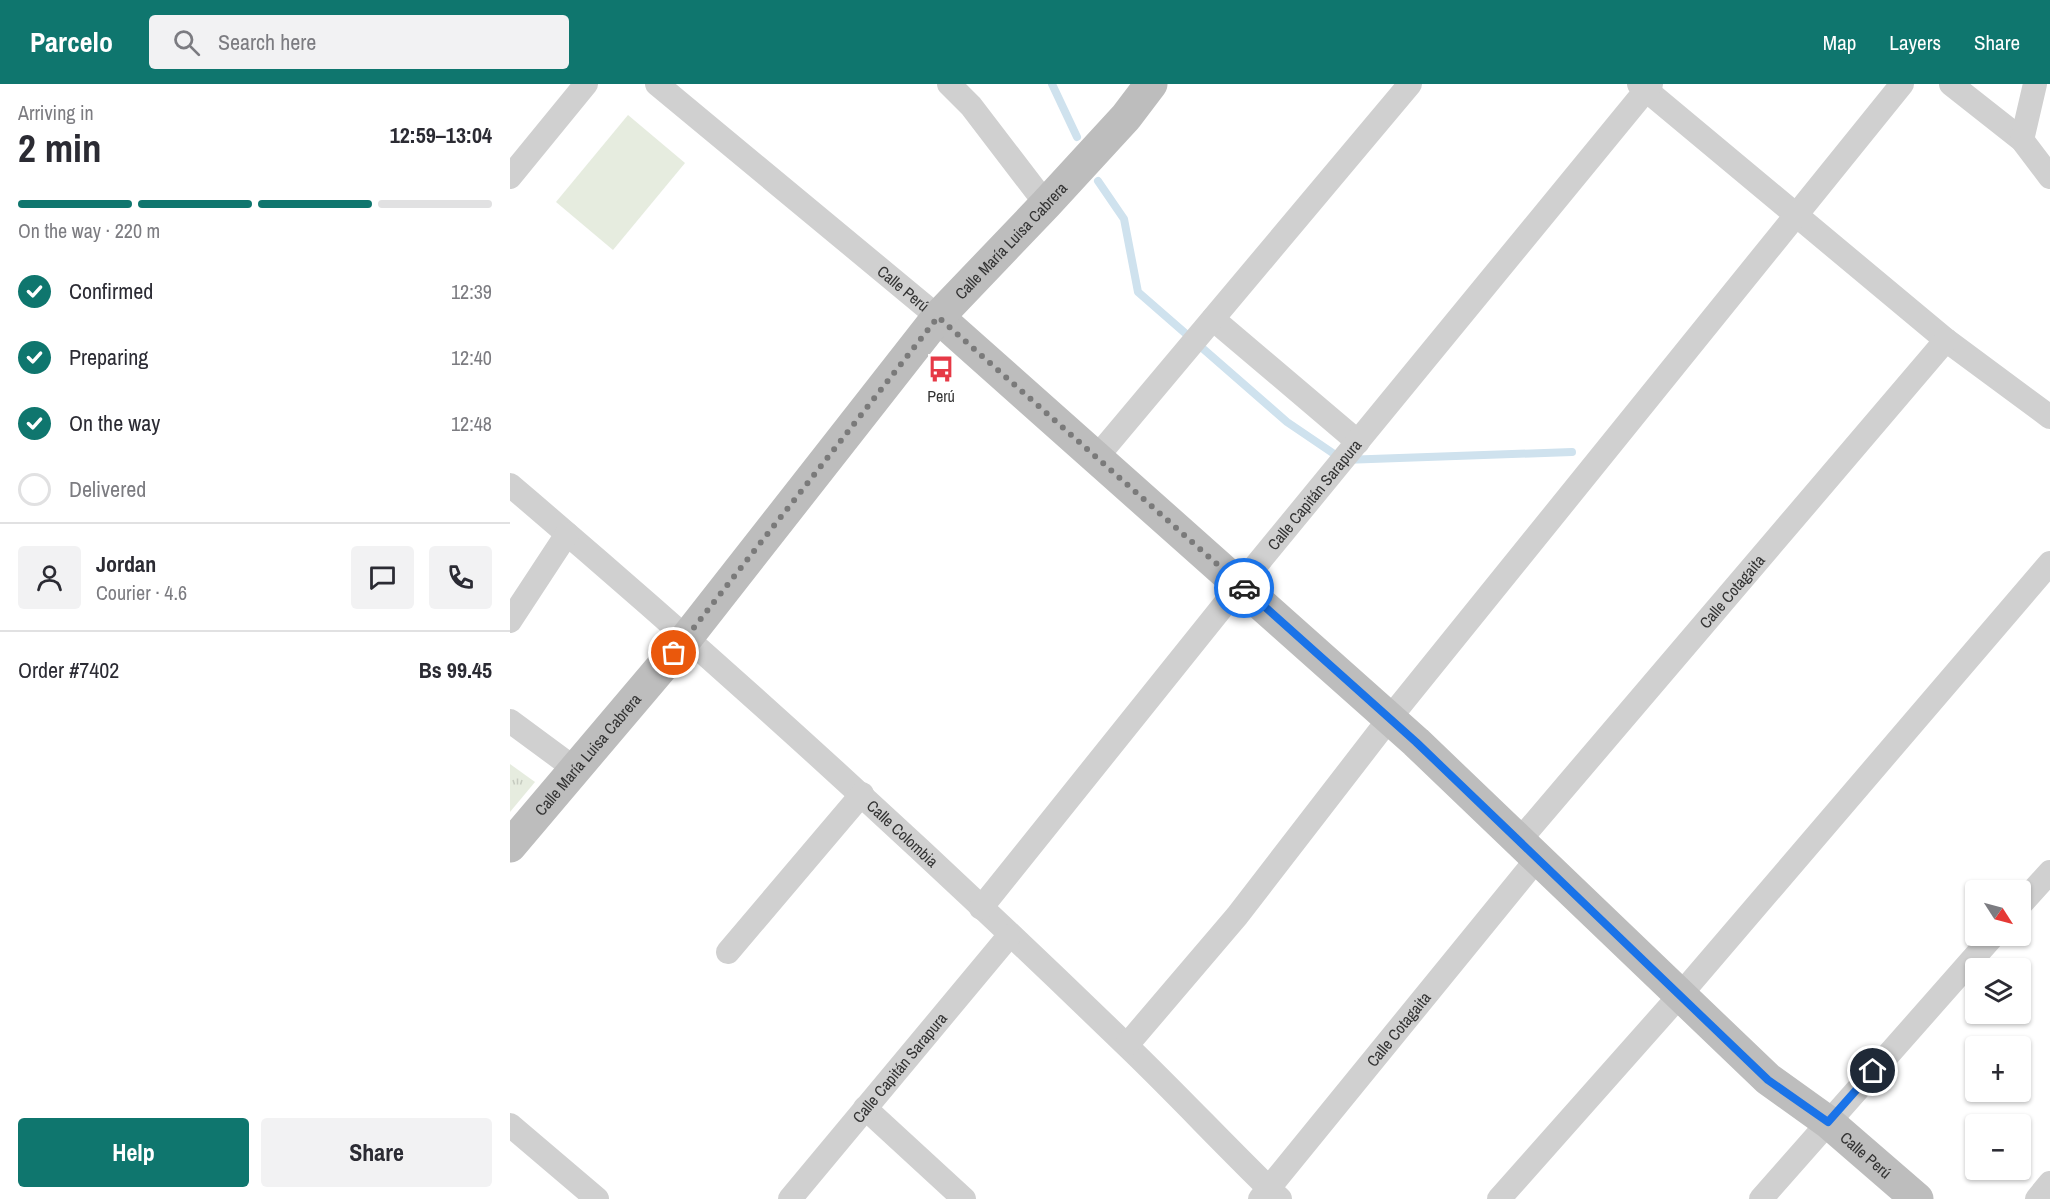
<!DOCTYPE html>
<meta charset="utf-8">
<style>
:root{--surface:#fff;--page:#f2f2f3;--text:#2b2b33;--muted:#7c7c81;--line:#e1e1e2;--accent:#0f766e}
body{margin:0;font-family:"Archivo Narrow",sans-serif;background:var(--page);color:var(--text);height:100vh;display:flex;flex-direction:column;font-size:22px;white-space:nowrap}
*{box-sizing:border-box;margin:0}
p{font-size:20px;color:var(--muted)}
.icon{flex:none;width:33px;height:33px;fill:none;stroke:currentColor;stroke-width:2;stroke-linecap:round;stroke-linejoin:round}
.map{position:relative;flex:1;overflow:hidden}
.details{display:flex;flex-direction:column;background:var(--surface);width:510px}
.details>*{flex:none}
.needle{width:39px;rotate:126deg}
.fabs{position:absolute;left:1455px;top:796px;display:grid;gap:12px}
.fabs a{display:grid;place-items:center;width:66px;height:66px;border-radius:6px;background:var(--surface);box-shadow:0 2px 4px #0004;font-size:30px}
.pin{position:absolute;display:grid;place-items:center;width:51px;height:51px;color:#fff;margin:-26px;border:3px solid #fff;border-radius:50%;box-shadow:0 2px 6px #0007}
.courier{position:absolute;display:grid;place-items:center;width:60px;height:60px;margin:-30px;border:4px solid #1a73e8;border-radius:50%;background:#fff;color:#222;box-shadow:0 2px 8px #0007}
.head em{font-style:normal;font-weight:700}
.head div{display:flex;flex-direction:column-reverse}
.head{display:flex;align-items:center;justify-content:space-between;height:102px;padding:0 18px}
h1{font-size:39px;font-weight:700;line-height:45px}
.bar{display:grid;grid-template-columns:repeat(4,1fr);gap:9px 6px;align-content:center;height:72px;padding:0 18px}
.bar i{height:8px;border-radius:4px;background:var(--line)}
.bar .current{background:var(--accent)}
.bar p{grid-column:span 4}
.line{display:flex;align-items:center;gap:15px;padding:0 18px;border-top:2px solid var(--line)}
.line div{flex:1}
.round{display:grid;place-items:center;flex:none;width:63px;height:63px;border-radius:6px;background:var(--page)}
ol{padding:0 18px;list-style:none}
li{display:flex;align-items:center;gap:18px;height:66px}
li p{margin-inline-start:auto}
li .icon{padding:6px;border-radius:50%;background:var(--accent);color:#fff;stroke-width:4}
li:last-child{color:var(--muted)}
li i{width:33px;height:33px;border:3px solid var(--line);border-radius:50%}
.primary-button{display:flex;gap:12px;margin-top:auto;padding:12px 18px}
.primary-button a{flex:1;height:69px;border-radius:6px;background:var(--accent);color:#fff;font-size:24px;font-weight:700;line-height:69px;text-align:center}
.primary-button a+a{background:var(--page);color:var(--text)}
header{display:flex;align-items:center;gap:36px;box-sizing:border-box;height:84px;padding:0 30px;background:var(--accent);color:#fff}
header strong{font-size:28px}
nav{display:flex;gap:33px;margin-inline-start:auto;font-size:21px}
.search{width:420px;height:54px;background:var(--page);display:flex;align-items:center;gap:15px;box-sizing:border-box;padding:0 21px;border-radius:6px;color:var(--muted);font-size:22px}
main{display:flex;flex:1;min-height:0}
.map>svg:first-child{display:block}
.grass{fill:#e6ecdf}
.park{fill:url(#park-tufts)}
.lines{fill:none;stroke-linecap:round;stroke-linejoin:round}
.stream{stroke:#cfe2ee;stroke-width:8}
.street{stroke:#d0d0d0;stroke-width:24}
.secondary{stroke:#bdbdbd;stroke-width:33}
.done{stroke:#7a7a7a;stroke-width:6;stroke-dasharray:0 10.8}
.route{stroke:#1a73e8;stroke-width:8}
.labels{text-anchor:middle;stroke-width:6;stroke-linejoin:round;paint-order:stroke}
.street-label{font-size:16px;fill:#333;stroke:#fff}
.poi-label{font-size:16px;fill:#333;stroke:#fff}
</style>
<header>
<strong>Parcelo</strong>
<div class="search"><svg class="icon" aria-label="search" viewBox="0 0 24 24"><circle cx="10" cy="10" r="6"/><path d="M15 15l6 6"/></svg>Search here</div>
<nav><a>Map</a><a>Layers</a><a>Share</a></nav>
</header>
<main>
<section class="details">
<div class="head"><div><h1>2 min</h1><p>Arriving in</p></div><em>12:59–13:04</em></div>
<div class="bar"><i class="current"></i><i class="current"></i><i class="current"></i><i></i><p>On the way · 220 m</p></div>
<ol>
<li><svg class="icon" aria-label="check" viewBox="0 0 24 24"><path d="M5 12l5 5 9-10"/></svg>Confirmed<p>12:39</p></li>
<li><svg class="icon" aria-label="check" viewBox="0 0 24 24"><path d="M5 12l5 5 9-10"/></svg>Preparing<p>12:40</p></li>
<li><svg class="icon" aria-label="check" viewBox="0 0 24 24"><path d="M5 12l5 5 9-10"/></svg>On the way<p>12:48</p></li>
<li><i></i>Delivered</li>
</ol>
<div class="line" style="height:108px"><a class="round"><svg class="icon" aria-label="person" viewBox="0 0 24 24"><circle cx="12" cy="8" r="4"/><path d="M4 21q1-7 8-7t8 7"/></svg></a><div><b>Jordan</b><p>Courier · 4.6</p></div><a class="round"><svg class="icon" aria-label="chat" viewBox="0 0 24 24"><path d="M4 5h16v11H9l-5 4z"/></svg></a><a class="round"><svg class="icon" aria-label="phone" viewBox="0 0 24 24"><path d="M5 4h4l2 5-3 2q2 4 5 5l2-3 5 2v4C11 20 4 13 5 4z"/></svg></a></div>
<div class="line" style="height:78px"><div>Order #7402</div><b>Bs 99.45</b></div>
<div class="primary-button"><a>Help</a><a>Share</a></div>
</section>
<div class="map">
<svg width="1540" height="1115" viewBox="0 0 1540 1115">
<defs>
<pattern id="park-tufts" width="24" height="20" patternUnits="userSpaceOnUse" patternTransform="scale(1.5)"><rect width="24" height="20" fill="#e6ecdf"/><path d="M3 7l-1-3M5 7V3M7 7l1-3M15 17l-1-3M17 17v-4M19 17l1-3" fill="none" stroke="#c6cbc0"/></pattern>
</defs>
<rect width="100%" height="100%" fill="#fff"/>
<!-- grass -->
<path class="grass" d="M118 31 175 79 103 166 46 118Z"/>
<!-- park -->
<path class="park" d="M0 680 25 698 0 728Z"/>
<g class="lines">
<!-- stream -->
<g class="stream">
<path d="M542 0 567 53"/>
<path d="M588 97 614 135 628 208 777 338 833 376 1062 368"/>
</g>
<!-- street -->
<g class="street">
<path id="s1" d="M147 0 428 233"/>
<path d="M439 0 461 22 536 120"/>
<path d="M1129 0 1436 256 1540 333"/>
<path d="M1441 0 1512 56 1540 93"/>
<path d="M1512 56 1525 0"/>
<path d="M0 93 76 0"/>
<path d="M703 235 848 358"/>
<path d="M586 374 900 0"/>
<path id="s2" d="M0 401C212 581 417 768 617 962 669 1012 718 1065 770 1115"/>
<path d="M0 537 57 450"/>
<path d="M0 637 65 685"/>
<path id="s3" d="M1009 757 1436 256"/>
<path d="M1510 821 1540 788"/>
<path id="s4" d="M471 824 730 501 1141 0"/>
<path d="M218 868 352 710"/>
<path d="M617 961 727 832 879 635 1392 0"/>
<path d="M355 1024 454 1115"/>
<path d="M0 1041 87 1115"/>
<path id="s5" d="M280 1115 499 852"/>
<path id="s6" d="M750 1115 1027 775"/>
<path d="M989 1115 1171 910 1540 479"/>
<path d="M1251 1115 1483 852"/>
<path d="M1527 1115 1540 1099"/>
</g>
<!-- secondary -->
<g class="secondary">
<path id="s7" d="M428 233 906 658 1258 995 1318 1038 1407 1115"/>
<path id="s8" d="M0 762 178 552 428 233 536 120 616 33 641 0"/>
</g>
</g>
<g class="lines">
<!-- done -->
<path class="done" d="M164 569 428 233 734 504"/>
<!-- route -->
<path class="route" d="M734 504 906 658 1258 996 1318 1038 1363 987"/>
</g>
<!-- icons -->
<defs>
<g id="bus-bare" transform="scale(2.07)"><path d="M-5-6H5V4H4V6H2V4H-2V6H-4V4H-5ZM-3.5-4V0h7V-4ZM-3.5 1.2v1.5H-2V1.2ZM2 1.2v1.5H3.5V1.2Z" fill="#e63946" stroke="#fff" stroke-width="2.5" paint-order="stroke"/></g>
</defs>
<g fill-rule="evenodd">
<use href="#bus-bare" x="431" y="285"/>
</g>
<g class="labels">
<!-- street labels -->
<g class="street-label">
<text dy="6" stroke="none"><textPath href="#s8" startOffset="786">Calle María Luisa Cabrera</textPath></text>
<text dy="6" stroke="none"><textPath href="#s1" startOffset="320">Calle Perú</textPath></text>
<text dy="6" stroke="none"><textPath href="#s4" startOffset="531">Calle Capitán Sarapura</textPath></text>
<text dy="6" stroke="none"><textPath href="#s3" startOffset="328">Calle Cotagaita</textPath></text>
<text dy="6" stroke="none"><textPath href="#s8" startOffset="120">Calle María Luisa Cabrera</textPath></text>
<text dy="6" stroke="none"><textPath href="#s2" startOffset="525">Calle Colombia</textPath></text>
<text dy="6" stroke="none"><textPath href="#s6" startOffset="219">Calle Cotagaita</textPath></text>
<text dy="6" stroke="none"><textPath href="#s5" startOffset="171">Calle Capitán Sarapura</textPath></text>
<text dy="6" stroke="none"><textPath href="#s7" startOffset="1251">Calle Perú</textPath></text>
</g>
<!-- poi labels -->
<g class="poi-label">
<text x="431" y="318">Perú</text>
</g>
</g>
</svg>
<div class="fabs">
<a><svg class="needle" viewBox="-14 -14 28 28"><path d="M0-13l5 13h-10z" fill="#e53935"/><path d="M0 13l5-13h-10z" fill="#7c7c81"/></svg></a>
<a><svg class="icon" aria-label="layers" viewBox="0 0 24 24"><path d="M12 4l9 5-9 5-9-5zM3 14l9 5 9-5"/></svg></a>
<a>+</a>
<a>−</a>
</div>
<div class="pin" style="left:164px;top:569px;background:#ea580c"><svg class="icon" aria-label="bag" viewBox="0 0 24 24"><path d="M5 8h14l-1 12H6zM9 8a3 3 0 0 1 6 0"/></svg></div>
<div class="pin" style="left:1363px;top:987px;background:#1f2937"><svg class="icon" aria-label="home" viewBox="0 0 24 24"><path d="M3 11l9-7 9 7M6 9v11h12V9"/></svg></div>
<div class="courier" style="left:734px;top:504px"><svg class="icon" aria-label="car" viewBox="0 0 24 24"><path d="M5 17H2v-5l4-1 3-4h7l3 4 3 1v5h-3M9 17h6M6 11h13"/><circle cx="7" cy="17" r="2"/><circle cx="17" cy="17" r="2"/></svg></div>
</div>
</main>
